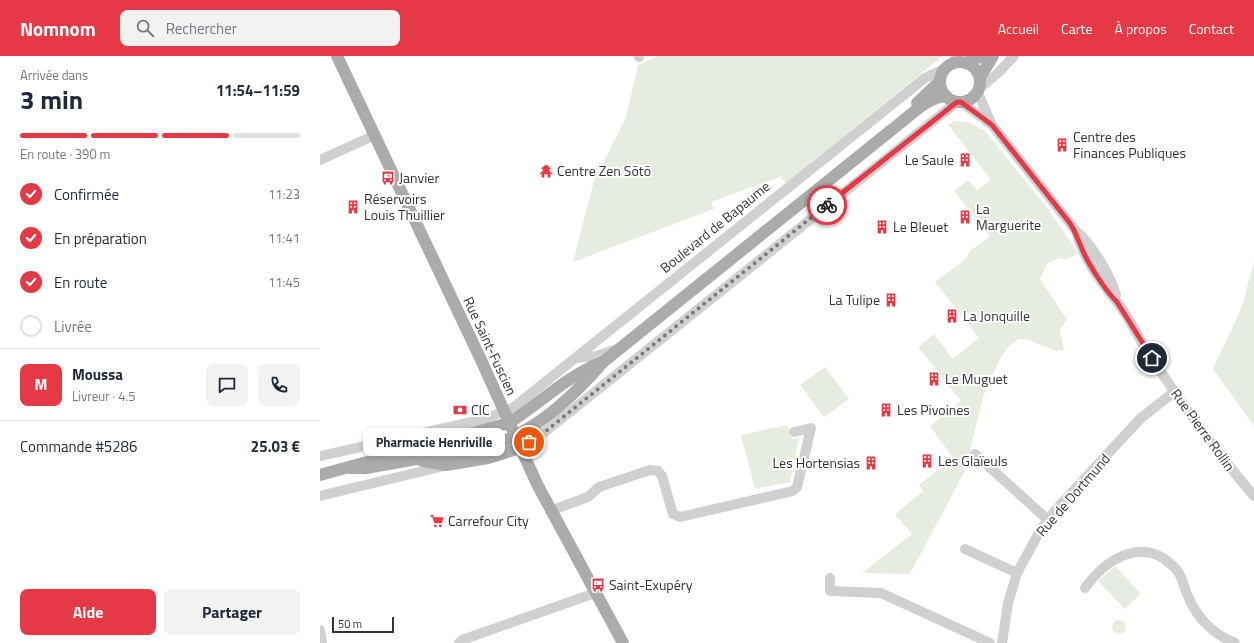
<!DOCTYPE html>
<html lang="fr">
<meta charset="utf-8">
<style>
:root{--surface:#fff;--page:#f2f2f3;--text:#1f2937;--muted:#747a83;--line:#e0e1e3;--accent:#e63946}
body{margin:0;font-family:"Titillium Web",sans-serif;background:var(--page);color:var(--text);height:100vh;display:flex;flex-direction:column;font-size:15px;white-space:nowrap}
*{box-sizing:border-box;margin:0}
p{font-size:13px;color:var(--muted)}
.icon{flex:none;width:22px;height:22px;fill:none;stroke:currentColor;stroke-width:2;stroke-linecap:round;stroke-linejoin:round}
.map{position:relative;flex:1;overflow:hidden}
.sheet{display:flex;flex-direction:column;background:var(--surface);width:320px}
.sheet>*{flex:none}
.scale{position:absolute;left:12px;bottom:10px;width:62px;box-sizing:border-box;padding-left:4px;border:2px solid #333;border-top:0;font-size:11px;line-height:14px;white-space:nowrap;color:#333;-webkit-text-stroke:3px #fff;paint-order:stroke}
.pin{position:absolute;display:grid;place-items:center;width:34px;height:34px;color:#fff;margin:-17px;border:2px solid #fff;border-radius:50%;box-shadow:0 1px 4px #0007}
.courier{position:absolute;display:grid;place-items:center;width:40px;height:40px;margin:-20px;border:3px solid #e63946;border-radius:50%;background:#fff;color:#222;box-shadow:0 1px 5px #0007}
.bubble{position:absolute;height:28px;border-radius:8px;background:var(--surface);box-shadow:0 2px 6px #0003;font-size:13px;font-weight:700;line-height:28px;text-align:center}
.head em{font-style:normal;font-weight:700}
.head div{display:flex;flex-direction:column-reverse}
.head{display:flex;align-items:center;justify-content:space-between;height:68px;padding:0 20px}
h1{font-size:26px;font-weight:700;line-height:30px}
.bar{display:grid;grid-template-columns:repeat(4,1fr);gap:6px 4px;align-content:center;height:48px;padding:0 20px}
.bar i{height:5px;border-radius:3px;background:var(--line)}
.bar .on{background:var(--accent)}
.bar p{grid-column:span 4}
.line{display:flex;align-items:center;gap:10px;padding:0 20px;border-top:1px solid var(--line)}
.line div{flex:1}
.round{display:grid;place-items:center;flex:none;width:42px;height:42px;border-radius:8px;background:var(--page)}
ol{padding:0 20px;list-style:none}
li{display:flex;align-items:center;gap:12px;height:44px}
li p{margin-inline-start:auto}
li .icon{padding:4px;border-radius:50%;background:var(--accent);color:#fff;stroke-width:4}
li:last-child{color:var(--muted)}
li i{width:22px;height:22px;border:2px solid var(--line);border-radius:50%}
.cta{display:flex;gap:8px;margin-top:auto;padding:8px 20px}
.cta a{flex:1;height:46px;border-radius:8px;background:var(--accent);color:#fff;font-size:16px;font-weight:700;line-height:46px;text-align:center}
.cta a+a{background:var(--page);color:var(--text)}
header{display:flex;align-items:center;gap:24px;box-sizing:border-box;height:56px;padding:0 20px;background:var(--accent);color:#fff}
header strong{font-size:19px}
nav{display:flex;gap:22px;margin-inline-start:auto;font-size:14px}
.search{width:280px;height:36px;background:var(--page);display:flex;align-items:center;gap:10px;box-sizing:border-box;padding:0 14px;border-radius:8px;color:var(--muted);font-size:15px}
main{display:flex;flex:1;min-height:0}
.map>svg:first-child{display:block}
.green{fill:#e6ecdf}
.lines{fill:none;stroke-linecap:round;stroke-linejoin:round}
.minor{stroke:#d0d0d0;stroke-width:10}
.major{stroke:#ababab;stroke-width:12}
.done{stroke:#7a7a7a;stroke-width:4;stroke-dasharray:0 7.2}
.route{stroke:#e63946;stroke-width:5}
.labels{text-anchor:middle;stroke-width:4;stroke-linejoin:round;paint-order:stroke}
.poi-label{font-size:14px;fill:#333;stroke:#fff;text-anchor:start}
.street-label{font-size:14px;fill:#333;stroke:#fff}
</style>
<header>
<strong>Nomnom</strong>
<div class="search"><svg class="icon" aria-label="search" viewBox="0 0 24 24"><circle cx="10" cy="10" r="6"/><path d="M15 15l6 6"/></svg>Rechercher</div>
<nav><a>Accueil</a><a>Carte</a><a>À propos</a><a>Contact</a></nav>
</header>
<main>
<section class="sheet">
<div class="head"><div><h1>3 min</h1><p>Arrivée dans</p></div><em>11:54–11:59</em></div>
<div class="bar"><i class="on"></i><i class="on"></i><i class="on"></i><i></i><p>En route · 390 m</p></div>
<ol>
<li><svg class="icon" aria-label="check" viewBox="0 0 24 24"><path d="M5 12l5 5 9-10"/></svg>Confirmée<p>11:23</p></li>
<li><svg class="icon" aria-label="check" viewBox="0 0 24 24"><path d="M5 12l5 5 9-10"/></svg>En préparation<p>11:41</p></li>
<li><svg class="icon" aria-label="check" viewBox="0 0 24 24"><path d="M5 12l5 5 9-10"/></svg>En route<p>11:45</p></li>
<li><i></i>Livrée</li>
</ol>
<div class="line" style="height:72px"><b class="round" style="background:var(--accent);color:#fff">M</b><div><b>Moussa</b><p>Livreur · 4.5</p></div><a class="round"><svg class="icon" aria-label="chat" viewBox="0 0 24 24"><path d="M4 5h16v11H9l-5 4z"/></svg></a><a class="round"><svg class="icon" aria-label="phone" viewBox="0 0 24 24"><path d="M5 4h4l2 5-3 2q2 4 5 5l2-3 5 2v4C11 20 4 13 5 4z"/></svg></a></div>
<div class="line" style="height:52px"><div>Commande #5286</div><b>25.03 €</b></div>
<div class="cta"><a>Aide</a><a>Partager</a></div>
</section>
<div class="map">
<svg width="934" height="587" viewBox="0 0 934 587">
<rect width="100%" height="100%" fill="#fff"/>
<!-- green -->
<g class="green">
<path d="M339 0H623L466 127 460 121 391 146 394 153 253 206 274 125 306 61 318 9Z"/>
<path d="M635 65 649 66 665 75 728 153 758 197 746 204 741 202 727 207 720 223 747 264 740 273 744 294 736 295 707 283H699L689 290 679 305 663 341 652 386 648 409 590 518 542 517 592 478 575 458 603 435 599 429 633 402 610 370 641 345 598 291 614 278 633 303 659 282 615 226 646 203 650 195 670 180 634 135 648 124 657 134 671 124 628 69Z"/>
<path d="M934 205V370L893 313 922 251Z"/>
<path d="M505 311 529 343 504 361 480 329Z"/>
<path d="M467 369 472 383 479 382 470 426 435 433 421 379Z"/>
<path d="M795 510 821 538 805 553 778 525Z"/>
<circle cx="799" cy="571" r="7"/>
</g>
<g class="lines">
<!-- minor -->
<g class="minor">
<path d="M319 0V1"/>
<path d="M633 7 637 0"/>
<path d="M660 32 678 17 694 0"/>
<path d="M658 37 671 67"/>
<path d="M641 46 672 69 756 175C771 187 791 220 796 239"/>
<path d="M0 104 55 79"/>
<path d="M756 175C763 202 780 225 797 246 809 261 817 279 827 295 860 345 895 395 934 440"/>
<path d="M256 302 276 300 297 293"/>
<path d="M200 392 226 375 637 46"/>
<path d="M655 398 728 464"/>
<path d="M0 400 165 363 194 351 605 22 626 12"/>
<path d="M0 440 124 410"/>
<path d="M230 455 268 441 279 431 330 414 338 415 342 420 353 458 360 461 473 435 477 431 491 372 474 376"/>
<path d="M645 493 697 517"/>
<path d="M510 522V535L561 537 670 587"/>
<path d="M765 532C786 503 823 479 854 511 862 518 863 529 867 538 876 561 893 578 915 587"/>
<path d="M0 574 2 587"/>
<path d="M139 587 142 584 275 537"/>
<path d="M682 587 688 547 697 517 721 473 734 456 820 363 855 335"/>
</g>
<!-- major -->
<g class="major">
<path d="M17 0 162 306 217 428 303 587"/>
<circle cx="640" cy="26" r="20"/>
<path d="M646 7 662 0"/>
<path d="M660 21 673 0"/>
<path d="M597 47 620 25"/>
<path d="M102 405 126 409 168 402 200 392"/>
<path d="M30 412H46C74 407 102 402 130 397 151 393 175 390 195 380 229 363 259 334 283 306L574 72C589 61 607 41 626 40"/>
<path d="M0 419 189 367C220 347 246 321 280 307"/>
</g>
</g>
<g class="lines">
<!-- done -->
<path class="done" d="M209 386 226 375 507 149"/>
<!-- route -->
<path class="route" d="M507 149 637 46H641L672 69 749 166C755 174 756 180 760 188 766 205 784 233 797 246L832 302"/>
</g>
<!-- icons -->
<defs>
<g id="building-bare" transform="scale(1.08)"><path d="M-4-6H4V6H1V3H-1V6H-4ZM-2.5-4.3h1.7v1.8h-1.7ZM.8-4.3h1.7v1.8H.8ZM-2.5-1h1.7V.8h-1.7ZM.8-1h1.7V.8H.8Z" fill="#e63946" stroke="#fff" stroke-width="2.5" paint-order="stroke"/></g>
<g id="temple-bare" transform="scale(1.08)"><path d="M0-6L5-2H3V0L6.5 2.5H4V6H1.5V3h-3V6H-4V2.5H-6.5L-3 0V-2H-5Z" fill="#e63946" stroke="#fff" stroke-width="2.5" paint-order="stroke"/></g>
<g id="bus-bare" transform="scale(1.08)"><path d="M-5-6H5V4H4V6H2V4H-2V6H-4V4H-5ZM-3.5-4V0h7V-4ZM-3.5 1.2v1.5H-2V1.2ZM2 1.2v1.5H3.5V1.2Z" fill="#e63946" stroke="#fff" stroke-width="2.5" paint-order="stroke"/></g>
<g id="bank-bare" transform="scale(1.08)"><path d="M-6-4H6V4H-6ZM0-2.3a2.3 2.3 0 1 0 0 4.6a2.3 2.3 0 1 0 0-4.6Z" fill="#e63946" stroke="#fff" stroke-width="2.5" paint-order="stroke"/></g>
<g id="supermarket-bare" transform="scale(1.08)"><path d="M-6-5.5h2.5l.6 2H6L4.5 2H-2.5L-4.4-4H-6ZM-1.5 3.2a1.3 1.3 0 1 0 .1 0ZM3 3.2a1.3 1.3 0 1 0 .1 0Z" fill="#e63946" stroke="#fff" stroke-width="2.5" paint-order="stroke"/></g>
</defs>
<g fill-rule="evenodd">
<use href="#building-bare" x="742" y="89"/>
<use href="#building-bare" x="645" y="104"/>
<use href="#temple-bare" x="226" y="115"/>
<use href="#bus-bare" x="68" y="122"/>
<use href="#building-bare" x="33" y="151"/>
<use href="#building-bare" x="645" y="161"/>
<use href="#building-bare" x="562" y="171"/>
<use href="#building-bare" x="571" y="244"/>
<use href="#building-bare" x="632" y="260"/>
<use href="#building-bare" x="614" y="323"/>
<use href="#bank-bare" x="140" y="354"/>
<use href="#building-bare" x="566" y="354"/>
<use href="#building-bare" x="607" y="405"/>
<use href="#building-bare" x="551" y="407"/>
<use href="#supermarket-bare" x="117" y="465"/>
<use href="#bus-bare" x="278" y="529"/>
</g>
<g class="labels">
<!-- poi labels -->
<g class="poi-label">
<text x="753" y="86">Centre des<tspan x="753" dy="16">Finances Publiques</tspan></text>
<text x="634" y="109" text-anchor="end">Le Saule</text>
<text x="237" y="120">Centre Zen Sōtō</text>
<text x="79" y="127">Janvier</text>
<text x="44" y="148">Réservoirs<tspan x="44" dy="16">Louis Thuillier</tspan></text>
<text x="656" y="158">La<tspan x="656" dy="16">Marguerite</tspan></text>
<text x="573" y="176">Le Bleuet</text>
<text x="560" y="249" text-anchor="end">La Tulipe</text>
<text x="643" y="265">La Jonquille</text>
<text x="625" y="328">Le Muguet</text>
<text x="151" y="359">CIC</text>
<text x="577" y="359">Les Pivoines</text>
<text x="618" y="410">Les Glaïeuls</text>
<text x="540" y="412" text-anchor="end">Les Hortensias</text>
<text x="128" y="470">Carrefour City</text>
<text x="289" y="534">Saint-Exupéry</text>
</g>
<!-- street labels -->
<g class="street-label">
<text transform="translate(395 171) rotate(-39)" y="5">Boulevard de Bapaume</text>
<text transform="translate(170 290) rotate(65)" y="5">Rue Saint-Fuscien</text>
<text transform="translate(883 374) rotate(54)" y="5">Rue Pierre Rollin</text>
<text transform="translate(753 439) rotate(-49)" y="5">Rue de Dortmund</text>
</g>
</g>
</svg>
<div class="scale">50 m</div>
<div class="pin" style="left:209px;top:386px;background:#ea580c"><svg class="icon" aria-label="bag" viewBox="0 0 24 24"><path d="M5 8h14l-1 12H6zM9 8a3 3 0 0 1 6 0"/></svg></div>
<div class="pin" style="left:832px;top:302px;background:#1f2937"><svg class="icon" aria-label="home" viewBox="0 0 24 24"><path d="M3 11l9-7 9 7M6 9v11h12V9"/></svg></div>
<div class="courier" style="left:507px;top:149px"><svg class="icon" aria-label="bike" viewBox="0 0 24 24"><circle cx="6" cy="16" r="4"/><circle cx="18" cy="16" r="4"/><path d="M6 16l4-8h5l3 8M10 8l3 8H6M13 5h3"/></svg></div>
<div class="bubble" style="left:43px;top:372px;width:142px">Pharmacie Henriville</div>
</div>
</main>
